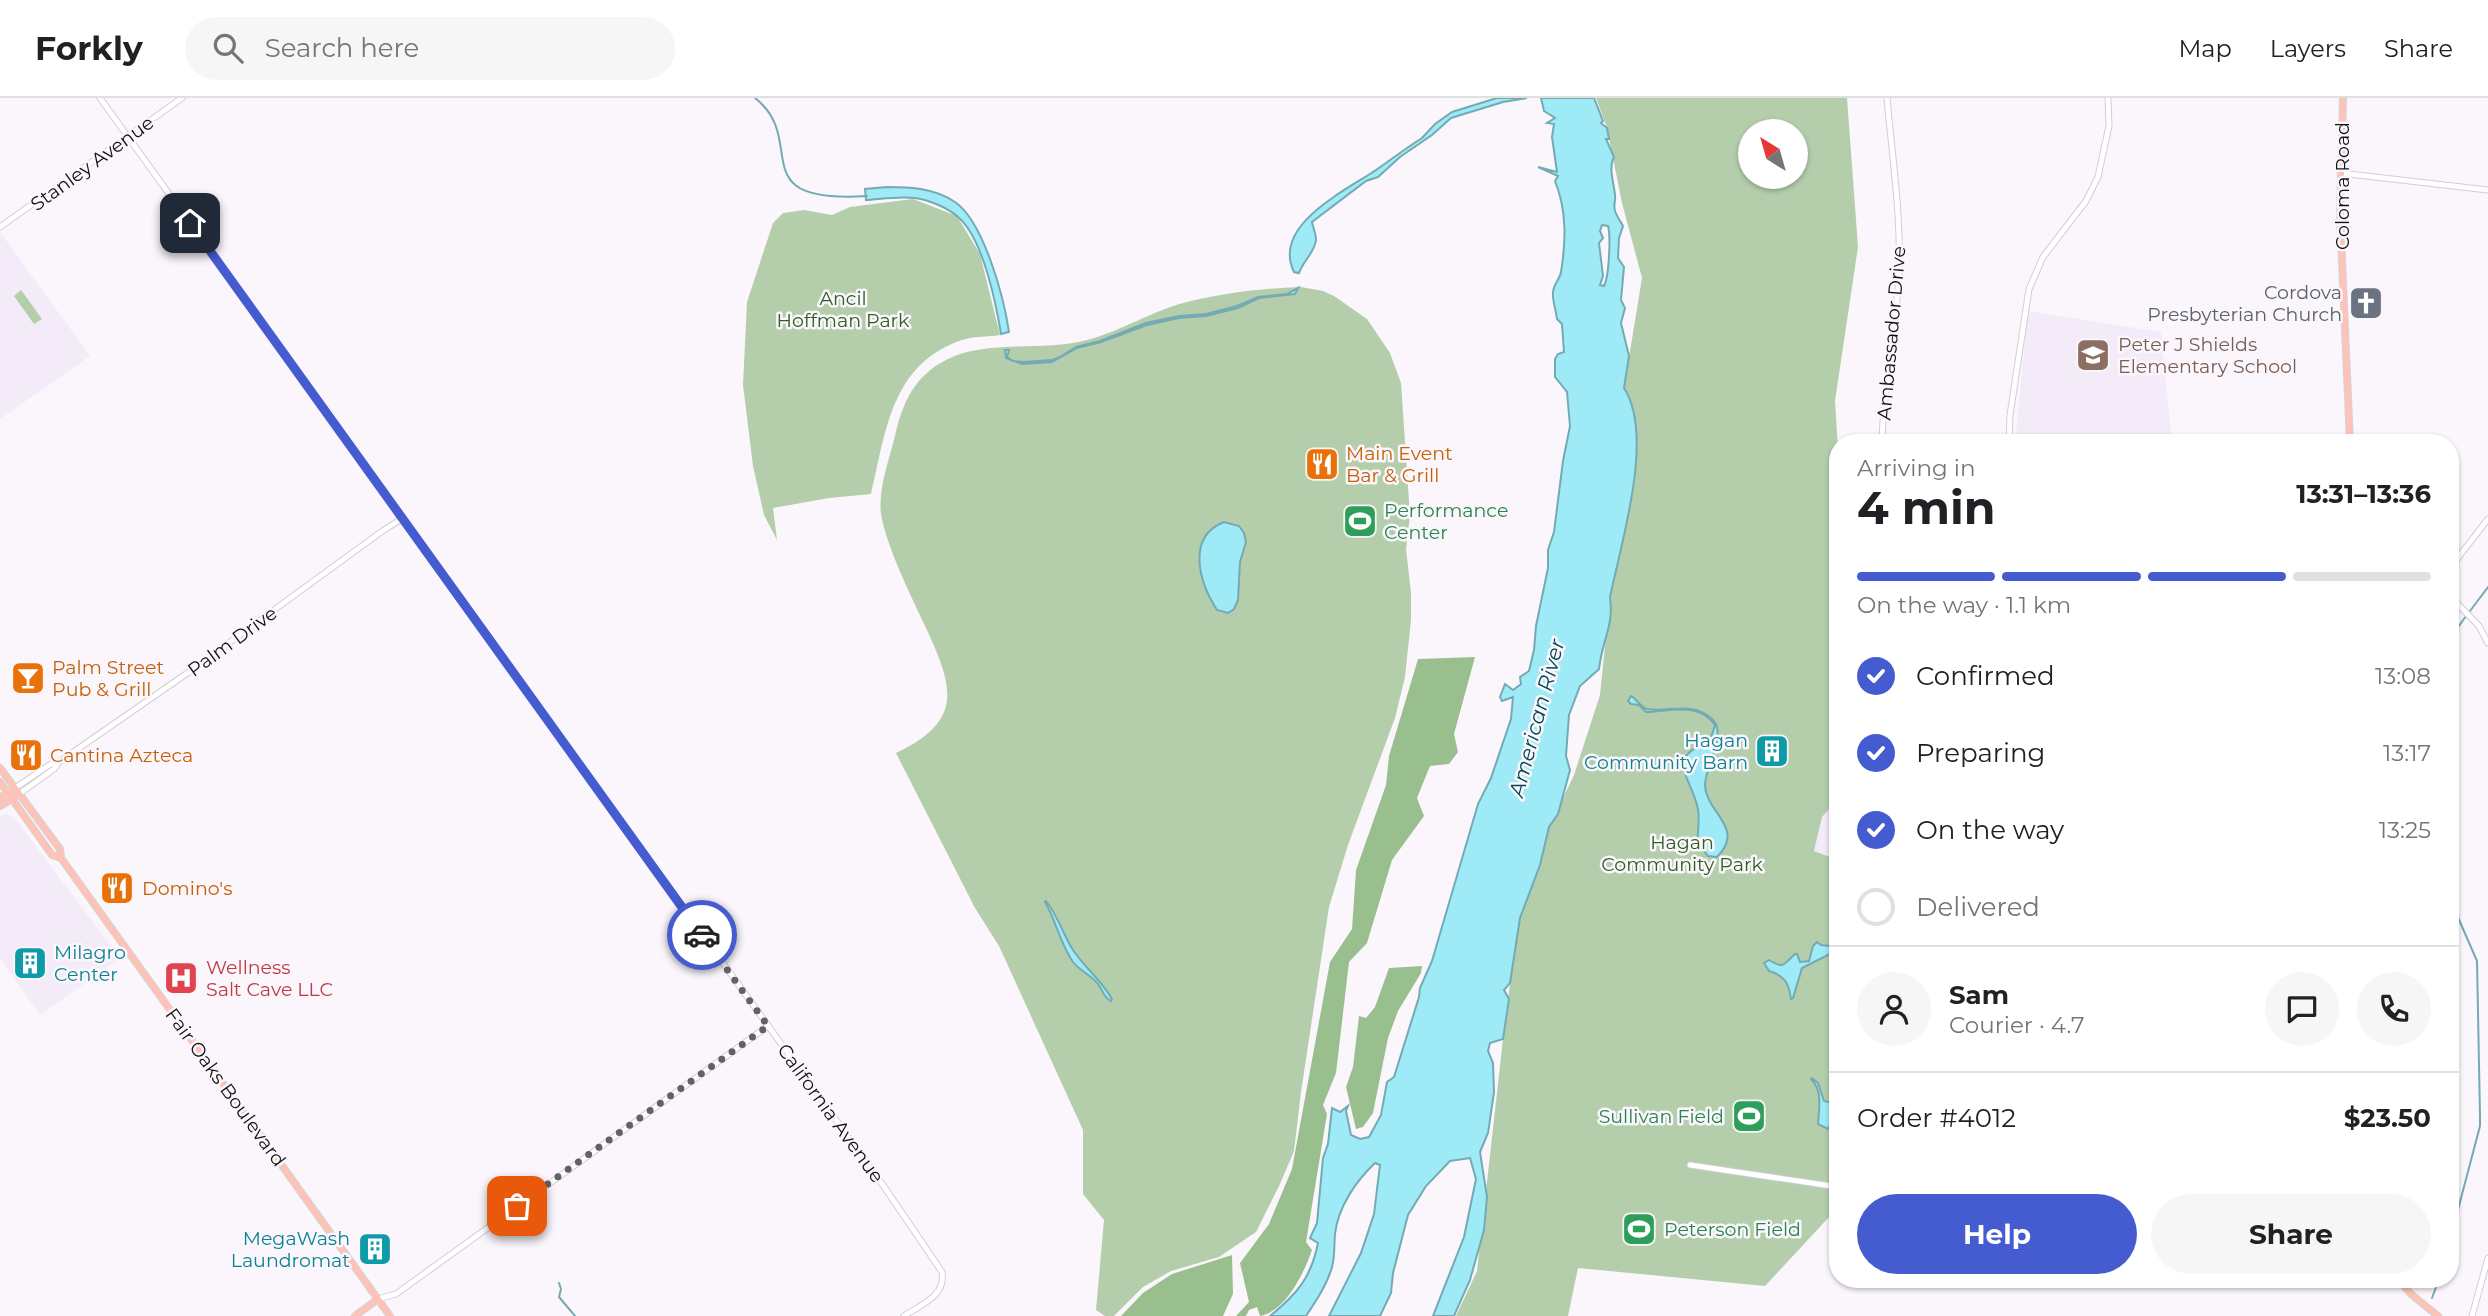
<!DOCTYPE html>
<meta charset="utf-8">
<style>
:root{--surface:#fff;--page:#f6f6f6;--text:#202124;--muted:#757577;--line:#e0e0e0;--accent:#445cd0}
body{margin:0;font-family:Montserrat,sans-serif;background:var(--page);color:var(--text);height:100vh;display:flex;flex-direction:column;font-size:26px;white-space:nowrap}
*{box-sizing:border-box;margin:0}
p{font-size:23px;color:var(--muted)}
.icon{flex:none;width:38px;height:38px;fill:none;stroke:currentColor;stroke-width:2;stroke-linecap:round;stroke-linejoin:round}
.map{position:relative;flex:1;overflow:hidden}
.drawer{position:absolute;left:1829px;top:336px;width:630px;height:854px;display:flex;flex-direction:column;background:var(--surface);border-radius:28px;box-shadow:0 2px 5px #0004}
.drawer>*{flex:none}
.needle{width:46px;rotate:323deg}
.tools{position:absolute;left:1738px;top:21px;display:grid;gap:14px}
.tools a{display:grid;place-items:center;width:70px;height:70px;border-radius:50%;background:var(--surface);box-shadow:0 2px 5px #0004;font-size:35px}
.pin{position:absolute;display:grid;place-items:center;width:60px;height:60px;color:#fff;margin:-30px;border-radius:14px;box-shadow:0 4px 10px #0006}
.courier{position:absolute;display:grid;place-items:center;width:70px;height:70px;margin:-35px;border:5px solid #445cd0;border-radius:50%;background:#fff;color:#222;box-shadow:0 2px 9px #0007}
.headline em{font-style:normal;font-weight:700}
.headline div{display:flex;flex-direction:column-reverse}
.headline{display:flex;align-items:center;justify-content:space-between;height:119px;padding:0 28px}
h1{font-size:46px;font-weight:700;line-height:52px}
.bar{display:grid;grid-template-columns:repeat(4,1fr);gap:10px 7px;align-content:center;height:84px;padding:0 28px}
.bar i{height:9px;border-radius:5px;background:var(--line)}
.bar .on{background:var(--accent)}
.bar p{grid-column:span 4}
.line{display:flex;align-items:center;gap:18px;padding:0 28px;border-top:2px solid var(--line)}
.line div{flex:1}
.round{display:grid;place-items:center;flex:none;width:74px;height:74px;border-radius:37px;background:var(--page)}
ol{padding:0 28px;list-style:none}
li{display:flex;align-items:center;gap:21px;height:77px}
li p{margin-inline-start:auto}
li .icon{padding:7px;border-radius:50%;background:var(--accent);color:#fff;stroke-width:4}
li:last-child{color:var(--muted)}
li i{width:38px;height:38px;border:4px solid var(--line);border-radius:50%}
.primary-button{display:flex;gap:14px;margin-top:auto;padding:14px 28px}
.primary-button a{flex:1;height:80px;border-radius:42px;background:var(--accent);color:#fff;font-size:28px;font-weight:700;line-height:80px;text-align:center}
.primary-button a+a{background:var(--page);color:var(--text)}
header{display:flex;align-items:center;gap:42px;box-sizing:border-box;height:98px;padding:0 35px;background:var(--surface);border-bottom:2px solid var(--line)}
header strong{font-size:33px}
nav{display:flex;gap:38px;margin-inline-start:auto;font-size:24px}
.search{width:490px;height:63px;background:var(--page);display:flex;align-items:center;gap:18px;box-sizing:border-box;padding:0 24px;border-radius:38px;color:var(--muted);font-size:26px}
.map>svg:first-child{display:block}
.built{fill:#f3ebf8}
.green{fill:#b4ceac;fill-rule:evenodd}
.forest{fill:#9abf8f}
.water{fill:#9eebf7;stroke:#74aab3;stroke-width:2;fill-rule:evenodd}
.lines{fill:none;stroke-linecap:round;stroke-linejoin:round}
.stream{stroke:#74aab3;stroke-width:2}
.minor-casing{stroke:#d2ced4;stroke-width:7}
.major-casing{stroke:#d4d4d5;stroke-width:8}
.minor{stroke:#fff;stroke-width:5}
.major{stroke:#fec3b6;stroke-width:6}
.done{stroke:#636165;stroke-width:7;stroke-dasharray:0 12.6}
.route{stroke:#445cd0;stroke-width:9}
.labels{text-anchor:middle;stroke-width:5;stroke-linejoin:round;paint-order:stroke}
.street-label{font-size:19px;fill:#121113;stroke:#faf6fc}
.worship-label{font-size:19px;fill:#5b616d;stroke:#faf6fc;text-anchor:end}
.park-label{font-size:19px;fill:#2f5f20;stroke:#faf6fc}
.education-label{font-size:19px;fill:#785e54;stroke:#faf6fc;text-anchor:start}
.food-label{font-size:19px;fill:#c56008;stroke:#faf6fc;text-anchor:start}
.leisure-label{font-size:19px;fill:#27864d;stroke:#faf6fc;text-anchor:start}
.culture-label{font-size:19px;fill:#0d838f;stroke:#faf6fc;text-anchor:end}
.health-label{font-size:19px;fill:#be3a42;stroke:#faf6fc;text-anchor:start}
.water-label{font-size:21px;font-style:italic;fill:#004851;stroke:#faf6fc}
</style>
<header>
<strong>Forkly</strong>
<div class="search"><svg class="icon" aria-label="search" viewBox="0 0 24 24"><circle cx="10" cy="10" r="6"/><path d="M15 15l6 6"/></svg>Search here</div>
<nav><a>Map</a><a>Layers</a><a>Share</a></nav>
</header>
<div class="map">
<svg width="2488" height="1218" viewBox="0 0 2488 1218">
<rect width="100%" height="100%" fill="#faf6fc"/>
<!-- built -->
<g class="built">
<path d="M0 134 90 258 0 321Z"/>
<path d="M2028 213 2161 234 2172 345H2015Z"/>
<path d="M1837 701V762L1814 753 1822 719Z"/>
<path d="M5 716 14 719 120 860 40 917 0 860V718Z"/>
</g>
<!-- green -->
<g class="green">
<path d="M1596 0H1847L1858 149 1835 303 1838 351V701L1822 719 1814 753 1838 762V1084L1831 1117 1765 1188 1578 1170 1568 1218H1456L1477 1173 1503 941 1517 832 1549 729 1574 677 1600 597 1610 499 1635 378 1630 299 1624 290 1642 180 1622 105 1607 30ZM1750 33H1796V79H1750Z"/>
<path d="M913 101 957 118 980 156 1000 237C988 239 974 238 962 242 891 266 886 333 871 396L829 400 773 410 777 442 764 417 753 368 743 287 747 204 773 125 783 115 804 112 832 117 850 109Z"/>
<path d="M1301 189 1323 193 1334 198 1367 221 1390 255 1401 285 1410 418 1406 451 1411 495V522L1405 579 1395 620 1348 747 1329 809 1301 994 1294 1053 1280 1086 1256 1134 1219 1159 1171 1173 1143 1189 1114 1218H1105L1096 1212 1104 1122 1083 1096V1032L999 848 975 810 896 655C965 622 953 589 926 530 912 500 886 448 881 416 878 391 889 362 895 338 902 306 914 278 946 262 986 241 1042 254 1087 242 1122 233 1155 211 1191 203 1226 195 1265 190 1301 189Z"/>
<path d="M21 192 42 221 34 226 14 198Z"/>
</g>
<!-- forest -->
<g class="forest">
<path d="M1475 559 1454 636 1458 654 1449 666 1430 668 1417 700 1424 718 1392 762 1367 845 1349 864 1336 975 1323 1007 1327 1016 1306 1144 1312 1152C1304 1175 1286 1213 1260 1218L1257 1209 1249 1212 1246 1218H1236L1249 1204 1240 1165 1269 1126 1292 1071 1330 864 1352 831 1356 772 1386 687 1389 658 1418 561Z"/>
<path d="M1422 868 1421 875 1398 913 1388 940 1373 1015 1363 1029 1356 1031 1346 989 1353 969 1359 918 1366 920 1375 909 1389 870Z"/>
<path d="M1232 1157 1233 1196 1223 1218H1121L1143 1195 1172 1176Z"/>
</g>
<!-- water -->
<g class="water">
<path d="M1497 0H1527L1503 4 1451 20 1432 37 1400 59 1378 79 1366 83 1312 124C1313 130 1316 135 1316 142 1315 154 1303 163 1299 175L1294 174C1271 127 1347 92 1376 72 1392 61 1406 50 1422 40L1435 26 1452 14Z"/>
<path d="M1541 0H1594L1603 23 1601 25 1607 30 1609 41H1606L1614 59C1608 70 1614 85 1615 97 1616 103 1613 107 1615 113 1617 119 1621 124 1623 128L1619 140 1618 160 1624 169 1621 202 1625 210 1621 225 1629 258 1624 290C1655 338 1621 445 1610 499 1614 529 1602 542 1599 571L1580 588 1569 617 1566 658 1570 672 1558 716 1549 729 1540 767 1520 820 1510 885 1504 892 1509 901 1503 941 1490 945 1488 953 1493 965 1494 994 1488 1035 1480 1054 1487 1099 1484 1132 1470 1182 1454 1218H1433L1464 1139 1476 1081 1470 1060 1450 1063 1426 1088 1408 1117 1393 1175 1391 1195 1380 1218H1329L1361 1155 1374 1116 1380 1067 1375 1065C1356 1083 1338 1109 1335 1136 1334 1147 1335 1159 1332 1169 1327 1187 1316 1203 1306 1218H1270C1297 1196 1311 1180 1318 1145L1310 1140 1317 1125 1323 1060 1328 1046 1332 1010 1340 1014 1348 1008 1346 1013 1351 1037 1360 1041 1369 1039 1381 1017 1387 984 1394 979 1419 899 1420 890 1432 863 1478 706 1491 680 1511 621 1513 599 1502 603 1500 599 1505 586 1513 592 1521 586 1520 579 1529 573 1534 552 1536 528 1548 470V452L1554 434 1563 363 1570 328 1567 294 1555 279V261L1558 256 1564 254 1562 226 1557 221C1556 212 1552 202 1553 194 1554 185 1560 181 1561 174 1566 143 1567 113 1555 83L1558 78 1538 69 1557 74 1552 39 1554 26 1547 25 1555 20 1544 13ZM1602 127 1608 128C1611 139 1609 178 1604 188L1600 187 1603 178 1599 145 1603 140 1600 133Z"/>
<path d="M887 89C911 89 934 90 955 104 984 124 1004 200 1009 234L1001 236C996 205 983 141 959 120 949 110 929 102 915 100 900 98 881 101 866 102L865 91Z"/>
<path d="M1298 190 1295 196 1259 200 1238 210 1206 218 1179 220 1147 227 1101 244 1077 250 1052 264 1022 266 1006 260 1005 252H1009L1007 259 1013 263 1023 264 1052 262 1060 259 1076 249 1100 243 1146 225 1179 218 1206 216 1237 208 1258 199 1287 196Z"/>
<path d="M1224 424 1239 428 1244 435 1246 444 1240 464 1238 502 1234 511 1228 515 1217 512C1199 484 1186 439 1224 424Z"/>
<path d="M1631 598C1637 601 1640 609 1647 611 1668 615 1692 602 1712 621 1728 635 1705 668 1705 687 1706 715 1746 730 1717 759L1708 758 1698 745C1697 734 1700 722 1698 711 1691 677 1663 661 1710 643L1715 627C1699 603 1668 614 1646 614L1639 607 1631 606 1628 603Z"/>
<path d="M1046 803C1058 818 1063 836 1073 852 1085 870 1102 883 1112 901L1111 903C1104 900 1103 893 1098 886 1091 877 1080 873 1073 864 1060 846 1056 822 1045 804Z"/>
<path d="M1817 844 1821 847 1830 848 1834 854 1802 870 1793 900 1791 901C1789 885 1784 877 1769 873L1764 865 1769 862C1784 871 1783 867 1795 856H1797L1800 864 1809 863 1813 848Z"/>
<path d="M1812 980 1818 985 1824 1003 1837 1006V1016L1828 1031 1818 1026C1819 1011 1823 992 1811 981Z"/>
</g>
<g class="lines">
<!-- stream -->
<g class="stream">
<path d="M755 0C810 43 740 106 867 98"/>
<path d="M2470 513 2488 489"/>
<path d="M2450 683 2456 670 2453 541 2454 535 2466 518"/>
<path d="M2450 801 2477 863 2480 1018V1028L2450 1142"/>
<path d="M559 1185 561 1191 559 1199 575 1218"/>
<path d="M2432 1200 2439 1181"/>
</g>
<!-- minor casing -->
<g class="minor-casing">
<g id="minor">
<path d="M100 0 885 1090 942 1174C946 1198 922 1206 904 1218"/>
<path d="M2340 75 2488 92"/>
<path d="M0 129 182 0"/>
<path d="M1882 345C1883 287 1897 230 1899 173 1901 115 1892 57 1887 0"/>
<path d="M2009 345 2010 317 2029 191 2043 159 2086 103 2098 79 2109 28 2108 0"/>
<path d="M2450 470 2488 421"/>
<path d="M2450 498 2479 528 2488 545"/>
<path d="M15 690 51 666 59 664"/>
<path d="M19 696 54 671 59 664 186 576 381 434 403 420"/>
<path d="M1690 1067 1838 1089"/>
<path d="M378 1201 396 1196 768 928"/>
<path d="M2472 1218 2488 1160"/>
</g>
</g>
<!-- major casing -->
<g class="major-casing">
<g id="major">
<path d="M2343 0 2340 117 2350 345"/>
<path d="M0 670 60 751 61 760 390 1218"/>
<path d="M0 684 52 757 61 760"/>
<path d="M0 700 10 693"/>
<path d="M0 708 15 699"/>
<path d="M2398 1181 2411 1196 2438 1218"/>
<path d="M355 1218 378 1201"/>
</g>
</g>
<!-- minor -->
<use href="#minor" class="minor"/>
<!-- major -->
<use href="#major" class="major"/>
</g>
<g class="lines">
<!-- done -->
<path class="done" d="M517 1108 768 928 702 837"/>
<!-- route -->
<path class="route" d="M190 125 702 837"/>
</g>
<!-- icons -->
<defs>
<g id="church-square" transform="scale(1.75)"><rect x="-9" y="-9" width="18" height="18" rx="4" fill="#6b7280" stroke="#faf6fc"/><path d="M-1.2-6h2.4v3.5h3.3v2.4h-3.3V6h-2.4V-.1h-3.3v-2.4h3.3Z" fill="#fff"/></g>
<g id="school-square" transform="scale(1.75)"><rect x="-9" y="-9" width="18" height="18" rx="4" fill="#8d6e63" stroke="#faf6fc"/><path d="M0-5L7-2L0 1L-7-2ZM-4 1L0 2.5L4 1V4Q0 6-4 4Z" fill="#fff"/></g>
<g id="restaurant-square" transform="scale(1.75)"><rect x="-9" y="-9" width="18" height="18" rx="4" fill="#e8710a" stroke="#faf6fc"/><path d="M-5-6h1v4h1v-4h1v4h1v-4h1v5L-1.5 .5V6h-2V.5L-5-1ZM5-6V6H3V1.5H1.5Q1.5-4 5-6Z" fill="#fff"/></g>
<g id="stadium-square" transform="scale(1.75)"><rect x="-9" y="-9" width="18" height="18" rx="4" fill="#2e9e5b" stroke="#faf6fc"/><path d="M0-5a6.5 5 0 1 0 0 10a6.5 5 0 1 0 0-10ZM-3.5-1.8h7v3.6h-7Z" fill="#fff"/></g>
<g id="bar-square" transform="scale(1.75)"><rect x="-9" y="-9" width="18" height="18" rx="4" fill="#e8710a" stroke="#faf6fc"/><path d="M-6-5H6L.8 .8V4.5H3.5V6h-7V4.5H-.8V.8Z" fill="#fff"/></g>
<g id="building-square" transform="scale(1.75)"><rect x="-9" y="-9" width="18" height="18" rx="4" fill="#0f9aa8" stroke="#faf6fc"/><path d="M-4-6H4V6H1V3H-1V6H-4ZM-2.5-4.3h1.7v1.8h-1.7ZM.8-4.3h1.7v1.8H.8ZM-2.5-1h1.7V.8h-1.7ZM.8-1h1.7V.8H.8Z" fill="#fff"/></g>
<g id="hospital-square" transform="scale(1.75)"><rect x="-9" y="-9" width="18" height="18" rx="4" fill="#e0444e" stroke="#faf6fc"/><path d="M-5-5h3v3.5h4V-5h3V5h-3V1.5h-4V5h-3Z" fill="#fff"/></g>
</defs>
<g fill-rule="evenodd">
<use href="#church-square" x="2366" y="205"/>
<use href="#school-square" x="2093" y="257"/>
<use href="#restaurant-square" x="1322" y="366"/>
<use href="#stadium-square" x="1360" y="423"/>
<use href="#bar-square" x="28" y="580"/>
<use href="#building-square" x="1772" y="653"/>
<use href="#restaurant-square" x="26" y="657"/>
<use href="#restaurant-square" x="117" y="790"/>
<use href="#building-square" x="30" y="865"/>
<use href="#hospital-square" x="181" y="880"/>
<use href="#stadium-square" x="1749" y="1018"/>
<use href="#stadium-square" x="1639" y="1131"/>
<use href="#building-square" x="375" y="1151"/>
</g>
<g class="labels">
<!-- street labels -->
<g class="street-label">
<text transform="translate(92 65) rotate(-36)" y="7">Stanley Avenue</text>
<text transform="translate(2342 88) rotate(-90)" y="7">Coloma Road</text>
<text transform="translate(1891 235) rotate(-85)" y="7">Ambassador Drive</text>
<text transform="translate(232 543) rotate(-36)" y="7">Palm Drive</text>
<text transform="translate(226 989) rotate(54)" y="7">Fair Oaks Boulevard</text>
<text transform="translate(831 1015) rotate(54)" y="7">California Avenue</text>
</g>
<!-- worship labels -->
<g class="worship-label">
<text x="2342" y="201">Cordova<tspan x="2342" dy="22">Presbyterian Church</tspan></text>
</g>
<!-- park labels -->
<g class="park-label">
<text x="843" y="207">Ancil<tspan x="843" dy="22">Hoffman Park</tspan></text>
<text x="1682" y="751">Hagan<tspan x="1682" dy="22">Community Park</tspan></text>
</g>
<!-- education labels -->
<g class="education-label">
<text x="2118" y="253">Peter J Shields<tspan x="2118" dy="22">Elementary School</tspan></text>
</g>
<!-- food labels -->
<g class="food-label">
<text x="1346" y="362">Main Event<tspan x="1346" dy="22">Bar &amp; Grill</tspan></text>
<text x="52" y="576">Palm Street<tspan x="52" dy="22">Pub &amp; Grill</tspan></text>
<text x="50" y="664">Cantina Azteca</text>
<text x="142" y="797">Domino's</text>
</g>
<!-- leisure labels -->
<g class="leisure-label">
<text x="1384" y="419">Performance<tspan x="1384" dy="22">Center</tspan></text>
<text x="1724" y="1025" text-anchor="end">Sullivan Field</text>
<text x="1664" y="1138">Peterson Field</text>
</g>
<!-- culture labels -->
<g class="culture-label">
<text x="1748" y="649">Hagan<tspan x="1748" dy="22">Community Barn</tspan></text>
<text x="54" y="861" text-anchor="start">Milagro<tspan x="54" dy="22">Center</tspan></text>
<text x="350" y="1147">MegaWash<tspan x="350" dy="22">Laundromat</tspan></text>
</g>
<!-- health labels -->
<g class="health-label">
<text x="206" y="876">Wellness<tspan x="206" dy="22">Salt Cave LLC</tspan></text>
</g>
<!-- water labels -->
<g class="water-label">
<text transform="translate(1537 620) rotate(-75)" y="7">American River</text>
</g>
</g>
</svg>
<div class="tools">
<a><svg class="needle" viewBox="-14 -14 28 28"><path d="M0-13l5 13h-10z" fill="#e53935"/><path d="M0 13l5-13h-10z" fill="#757577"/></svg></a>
</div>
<div class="pin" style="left:517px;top:1108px;background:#ea580c"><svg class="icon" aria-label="bag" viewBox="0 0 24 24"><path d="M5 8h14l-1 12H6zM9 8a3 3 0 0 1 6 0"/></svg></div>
<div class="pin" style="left:190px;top:125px;background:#1f2937"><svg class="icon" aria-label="home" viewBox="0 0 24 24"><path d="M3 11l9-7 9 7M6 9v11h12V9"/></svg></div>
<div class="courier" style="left:702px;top:837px"><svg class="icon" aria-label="car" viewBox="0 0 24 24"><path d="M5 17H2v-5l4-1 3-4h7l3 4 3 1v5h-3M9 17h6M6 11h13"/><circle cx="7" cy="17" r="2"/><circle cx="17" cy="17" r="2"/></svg></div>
<section class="drawer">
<div class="headline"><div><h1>4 min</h1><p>Arriving in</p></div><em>13:31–13:36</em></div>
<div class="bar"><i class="on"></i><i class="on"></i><i class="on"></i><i></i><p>On the way · 1.1 km</p></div>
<ol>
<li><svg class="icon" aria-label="check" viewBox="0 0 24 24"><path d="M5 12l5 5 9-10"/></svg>Confirmed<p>13:08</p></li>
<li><svg class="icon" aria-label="check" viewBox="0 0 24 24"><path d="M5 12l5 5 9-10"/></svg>Preparing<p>13:17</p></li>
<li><svg class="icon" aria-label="check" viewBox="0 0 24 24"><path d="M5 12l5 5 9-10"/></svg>On the way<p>13:25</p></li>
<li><i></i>Delivered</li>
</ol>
<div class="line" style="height:126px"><a class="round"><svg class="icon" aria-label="person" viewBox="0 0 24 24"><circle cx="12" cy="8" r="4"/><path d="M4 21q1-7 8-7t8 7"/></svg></a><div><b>Sam</b><p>Courier · 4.7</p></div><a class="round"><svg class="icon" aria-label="chat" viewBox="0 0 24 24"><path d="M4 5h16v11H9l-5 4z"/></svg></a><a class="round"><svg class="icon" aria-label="phone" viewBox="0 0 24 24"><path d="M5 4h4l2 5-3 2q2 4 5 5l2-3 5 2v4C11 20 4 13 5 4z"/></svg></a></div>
<div class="line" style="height:91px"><div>Order #4012</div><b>$23.50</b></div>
<div class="primary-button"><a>Help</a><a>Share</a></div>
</section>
</div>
